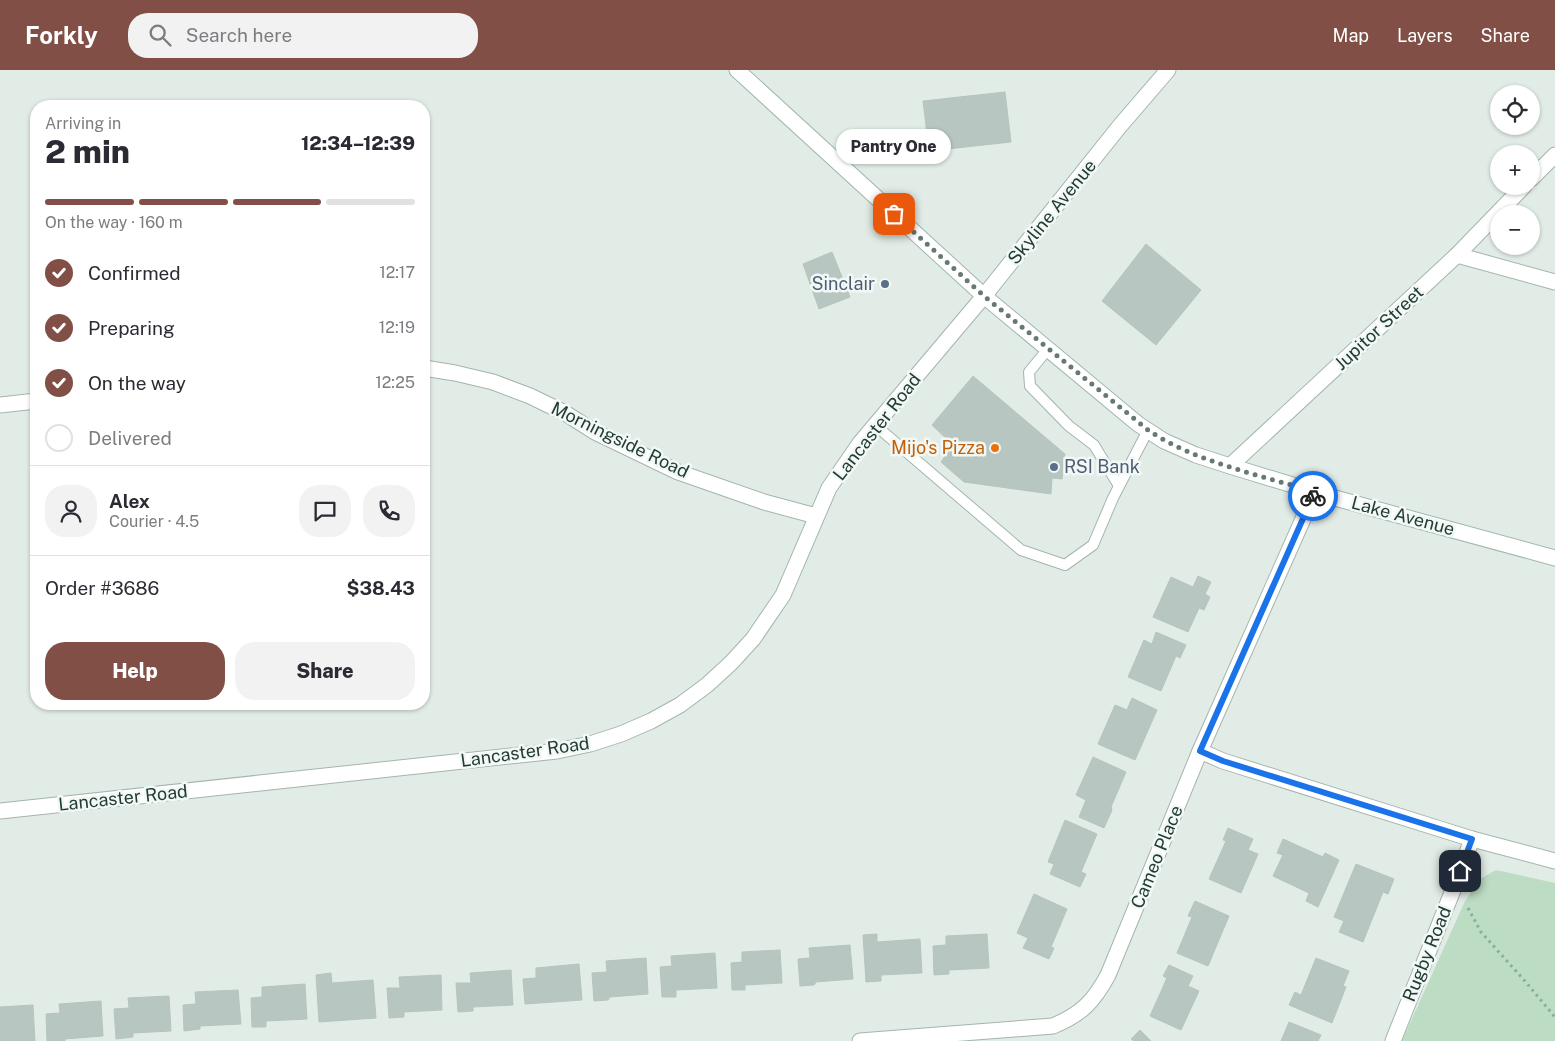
<!DOCTYPE html>
<meta charset="utf-8">
<style>
:root{--surface:#fff;--page:#f2f2f3;--text:#2b2b33;--muted:#7c7c81;--line:#e1e1e2;--accent:#824f47}
body{margin:0;font-family:"Public Sans",sans-serif;background:var(--page);color:var(--text);height:100vh;display:flex;flex-direction:column;font-size:19px;white-space:nowrap}
*{box-sizing:border-box;margin:0}
p{font-size:16px;color:var(--muted)}
.icon{flex:none;width:28px;height:28px;fill:none;stroke:currentColor;stroke-width:2;stroke-linecap:round;stroke-linejoin:round}
.map{position:relative;flex:1;overflow:hidden}
.panel{position:absolute;left:30px;top:30px;width:400px;height:610px;display:flex;flex-direction:column;background:var(--surface);border-radius:20px;box-shadow:0 1px 4px #0004}
.panel>*{flex:none}
.tools{position:absolute;left:1490px;top:15px;display:grid;gap:10px}
.tools a{display:grid;place-items:center;width:50px;height:50px;border-radius:50%;background:var(--surface);box-shadow:0 1px 4px #0004;font-size:25px}
.pin{position:absolute;display:grid;place-items:center;width:42px;height:42px;color:#fff;margin:-21px;border-radius:10px;box-shadow:0 2px 8px #0006}
.courier{position:absolute;display:grid;place-items:center;width:50px;height:50px;margin:-25px;border:4px solid #1a73e8;border-radius:50%;background:#fff;color:#222;box-shadow:0 1px 6px #0007}
.bubble{position:absolute;height:35px;border-radius:18px;background:var(--surface);box-shadow:0 1px 4px #0004;font-size:16px;font-weight:800;line-height:35px;text-align:center}
.head em{font-style:normal;font-weight:800}
.head div{display:flex;flex-direction:column-reverse}
.head{display:flex;align-items:center;justify-content:space-between;height:85px;padding:0 15px}
h1{font-size:32px;font-weight:800;line-height:38px}
.bar{display:grid;grid-template-columns:repeat(4,1fr);gap:8px 5px;align-content:center;height:60px;padding:0 15px}
.bar i{height:6px;border-radius:4px;background:var(--line)}
.bar .active{background:var(--accent)}
.bar p{grid-column:span 4}
.line{display:flex;align-items:center;gap:12px;padding:0 15px;border-top:1px solid var(--line)}
.line div{flex:1}
.round{display:grid;place-items:center;flex:none;width:52px;height:52px;border-radius:20px;background:var(--page)}
ol{padding:0 15px;list-style:none}
li{display:flex;align-items:center;gap:15px;height:55px}
li p{margin-inline-start:auto}
li .icon{padding:5px;border-radius:50%;background:var(--accent);color:#fff;stroke-width:4}
li:last-child{color:var(--muted)}
li i{width:28px;height:28px;border:2px solid var(--line);border-radius:50%}
.primary-button{display:flex;gap:10px;margin-top:auto;padding:10px 15px}
.primary-button a{flex:1;height:58px;border-radius:20px;background:var(--accent);color:#fff;font-size:20px;font-weight:800;line-height:58px;text-align:center}
.primary-button a+a{background:var(--page);color:var(--text)}
header{display:flex;align-items:center;gap:30px;box-sizing:border-box;height:70px;padding:0 25px;background:var(--accent);color:#fff}
header strong{font-size:24px}
nav{display:flex;gap:28px;margin-inline-start:auto;font-size:18px}
.search{width:350px;height:45px;background:var(--page);display:flex;align-items:center;gap:12px;box-sizing:border-box;padding:0 18px;border-radius:20px;color:var(--muted);font-size:19px}
.map>svg:first-child{display:block}
.green{fill:#bcdcc3}
.building{fill:#b7c6c0;stroke:#b5c5bd}
.lines{fill:none;stroke-linecap:round;stroke-linejoin:round}
.lane-casing{stroke:#a5b4ae;stroke-width:12}
.street-casing{stroke:#a5b4ae;stroke-width:17}
.secondary-casing{stroke:#a1b7ae;stroke-width:17}
.path{stroke:#84ae9f;stroke-width:3;stroke-dasharray:2.5 4;stroke-linecap:butt}
.lane{stroke:#fff;stroke-width:10}
.street{stroke:#fff;stroke-width:15}
.secondary{stroke:#fff;stroke-width:15}
.done{stroke:#667a73;stroke-width:5;stroke-dasharray:0 9}
.route{stroke:#1a73e8;stroke-width:6}
.service-dot{fill:#5c6f8a;stroke:#f2f8f5;stroke-width:2}
.food-dot{fill:#e8710a;stroke:#f2f8f5;stroke-width:2}
.labels{text-anchor:middle;stroke-width:5;stroke-linejoin:round;paint-order:stroke}
.street-label{font-size:18px;fill:#233c34;stroke:#f2f8f5}
.service-label{font-size:18px;fill:#4e5e75;stroke:#f2f8f5;text-anchor:end}
.food-label{font-size:18px;fill:#c56008;stroke:#f2f8f5;text-anchor:end}
</style>
<header>
<strong>Forkly</strong>
<div class="search"><svg class="icon" aria-label="search" viewBox="0 0 24 24"><circle cx="10" cy="10" r="6"/><path d="M15 15l6 6"/></svg>Search here</div>
<nav><a>Map</a><a>Layers</a><a>Share</a></nav>
</header>
<div class="map">
<svg width="1555" height="971" viewBox="0 0 1555 971">
<rect width="100%" height="100%" fill="#e2ece7"/>
<!-- green -->
<path class="green" d="M1496 800 1555 813V971H1402L1465 831 1480 809Z"/>
<!-- building -->
<g class="building">
<path d="M1005 22 1011 72 929 81 923 31Z"/>
<path d="M1146 174 1201 220 1156 275 1102 231Z"/>
<path d="M832 182 850 227 819 239 803 194Z"/>
<path d="M973 306 1065 384 1062 409 1052 408 1051 424 964 412 941 392 953 375 932 355Z"/>
<path d="M1198 506 1211 512 1205 524 1210 527 1204 540 1199 538 1188 562 1153 547 1171 507 1193 517Z"/>
<path d="M1156 562 1186 575 1180 588 1176 586 1161 621 1128 607 1144 570 1152 574Z"/>
<path d="M1132 628 1157 640 1135 690 1098 674 1115 635 1127 640Z"/>
<path d="M1093 687 1126 702 1111 737 1112 740 1104 758 1079 747 1086 730 1076 725Z"/>
<path d="M1065 750 1097 764 1081 802 1086 804 1080 817 1050 804 1054 794 1048 792Z"/>
<path d="M1228 758 1253 769 1248 780 1258 784 1241 823 1209 809 1226 771 1223 770Z"/>
<path d="M1283 769 1323 787 1325 783 1339 790 1318 837 1306 831 1309 823 1273 806 1283 785 1277 783Z"/>
<path d="M1356 794 1394 809 1388 824 1383 822 1363 872 1339 862 1344 851 1334 847Z"/>
<path d="M1034 824 1067 839 1051 877 1054 878 1049 889 1023 878 1028 868 1017 863Z"/>
<path d="M1195 831 1229 846 1208 896 1177 883 1192 847 1188 846Z"/>
<path d="M877 864V872L920 869 922 903 881 905V911L866 912 863 865Z"/>
<path d="M987 864 989 898 949 900V904L934 905 933 876 946 875V866Z"/>
<path d="M850 875 853 909 816 912 814 915 800 916 798 889 810 888 809 878Z"/>
<path d="M780 880 782 913 745 915V920H732L731 893 742 892V882Z"/>
<path d="M715 883 717 918 676 920V927H662L660 897 672 896 671 886Z"/>
<path d="M646 888 648 924 610 927 608 930 594 931 592 903 607 902 606 891Z"/>
<path d="M1316 888 1349 901 1343 916 1346 917 1332 953 1289 935 1295 922 1301 925Z"/>
<path d="M579 894 582 930 525 934 523 909 536 908V898Z"/>
<path d="M1169 895 1193 906 1188 916 1199 921 1181 960 1150 946 1167 908 1163 906Z"/>
<path d="M511 900 513 935 473 937V941L458 942 456 913H471L470 903Z"/>
<path d="M331 903 332 913 373 910 376 948 319 952 316 905Z"/>
<path d="M441 905 442 940 404 942V947L389 948 387 918H400L399 907Z"/>
<path d="M305 914 307 949 266 951V957H252L251 928 262 927V917Z"/>
<path d="M238 920 241 954 200 956V959L184 961 183 935 196 934 195 922Z"/>
<path d="M169 926 171 961 133 963V967L116 969 114 939 129 938 128 928Z"/>
<path d="M101 931 103 966 65 969V971H47L46 944 60 943 59 934Z"/>
<path d="M33 935 35 971H0V937Z"/>
<path d="M1289 952 1321 965 1318 971H1281Z"/>
<path d="M1140 960 1151 971H1134L1131 969Z"/>
</g>
<g class="lines">
<!-- lane casing -->
<g class="lane-casing">
<g id="lane">
<path d="M1048 279 1029 302 1030 316 1069 356 1094 375 1119 416"/>
<path d="M875 355 1021 480 1065 495 1093 475 1113 428 1148 360"/>
</g>
</g>
<!-- street casing -->
<g class="street-casing">
<g id="street">
<path d="M1531 109 1555 85"/>
<path d="M1457 185 1555 212"/>
<path d="M424 298 455 303 493 312 530 326 565 343 595 362 678 402 764 432 816 446"/>
<path d="M0 335 36 331"/>
<path d="M1230 396 1457 185 1524 116"/>
<path d="M1200 681 1223 691 1472 769 1555 791"/>
<path d="M0 741 557 681 590 674 621 664 651 651 680 635 707 615 731 593 753 569 783 525 829 418 860 373 984 226 1119 57 1168 0"/>
<path d="M860 971 1053 956C1082 944 1094 931 1108 905L1200 681 1315 422"/>
<path d="M1393 971 1455 815 1472 769"/>
</g>
</g>
<!-- secondary casing -->
<g class="secondary-casing">
<path id="secondary" d="M737 0 984 226 1138 354 1164 371 1196 385 1230 396 1335 428 1555 488"/>
</g>
<!-- path -->
<path class="path" d="M1468 838 1481 862 1524 910 1555 947"/>
<!-- lane -->
<use href="#lane" class="lane"/>
<!-- street -->
<use href="#street" class="street"/>
<!-- secondary -->
<use href="#secondary" class="secondary"/>
</g>
<g class="lines">
<!-- done -->
<path class="done" d="M894 144 984 226 1148 360C1195 392 1260 405 1315 422L1313 426"/>
<!-- route -->
<path class="route" d="M1313 426 1200 681 1223 691 1472 769 1460 801"/>
</g>
<!-- markers -->
<g class="service-dot">
<circle cx="885" cy="214" r="5"/>
<circle cx="1054" cy="397" r="5"/>
</g>
<circle class="food-dot" cx="995" cy="378" r="5"/>
<g class="labels">
<!-- street labels -->
<g class="street-label">
<text transform="translate(1052 142) rotate(-51)" y="6">Skyline Avenue</text>
<text transform="translate(1379 258) rotate(-43)" y="6">Jupitor Street</text>
<text transform="translate(877 357) rotate(-52)" y="6">Lancaster Road</text>
<text transform="translate(620 370) rotate(26)" y="6">Morningside Road</text>
<text transform="translate(1403 446) rotate(15)" y="6">Lake Avenue</text>
<text transform="translate(525 682) rotate(-8)" y="6">Lancaster Road</text>
<text transform="translate(123 728) rotate(-6)" y="6">Lancaster Road</text>
<text transform="translate(1157 787) rotate(-68)" y="6">Cameo Place</text>
<text transform="translate(1427 884) rotate(-68)" y="6">Rugby Road</text>
</g>
<!-- service labels -->
<g class="service-label">
<text x="875" y="220">Sinclair</text>
<text x="1064" y="403" text-anchor="start">RSI Bank</text>
</g>
<!-- food labels -->
<g class="food-label">
<text x="985" y="384">Mijo's Pizza</text>
</g>
</g>
</svg>
<div class="tools">
<a><svg class="icon" aria-label="locate" viewBox="0 0 24 24"><circle cx="12" cy="12" r="6"/><path d="M12 2v4M12 18v4M2 12h4M18 12h4"/></svg></a>
<a>+</a>
<a>−</a>
</div>
<div class="pin" style="left:894px;top:144px;background:#ea580c"><svg class="icon" aria-label="bag" viewBox="0 0 24 24"><path d="M5 8h14l-1 12H6zM9 8a3 3 0 0 1 6 0"/></svg></div>
<div class="pin" style="left:1460px;top:801px;background:#1f2937"><svg class="icon" aria-label="home" viewBox="0 0 24 24"><path d="M3 11l9-7 9 7M6 9v11h12V9"/></svg></div>
<div class="courier" style="left:1313px;top:426px"><svg class="icon" aria-label="bike" viewBox="0 0 24 24"><circle cx="6" cy="16" r="4"/><circle cx="18" cy="16" r="4"/><path d="M6 16l4-8h5l3 8M10 8l3 8H6M13 5h3"/></svg></div>
<div class="bubble" style="left:836px;top:59px;width:115px">Pantry One</div>
<section class="panel">
<div class="head"><div><h1>2 min</h1><p>Arriving in</p></div><em>12:34–12:39</em></div>
<div class="bar"><i class="active"></i><i class="active"></i><i class="active"></i><i></i><p>On the way · 160 m</p></div>
<ol>
<li><svg class="icon" aria-label="check" viewBox="0 0 24 24"><path d="M5 12l5 5 9-10"/></svg>Confirmed<p>12:17</p></li>
<li><svg class="icon" aria-label="check" viewBox="0 0 24 24"><path d="M5 12l5 5 9-10"/></svg>Preparing<p>12:19</p></li>
<li><svg class="icon" aria-label="check" viewBox="0 0 24 24"><path d="M5 12l5 5 9-10"/></svg>On the way<p>12:25</p></li>
<li><i></i>Delivered</li>
</ol>
<div class="line" style="height:90px"><a class="round"><svg class="icon" aria-label="person" viewBox="0 0 24 24"><circle cx="12" cy="8" r="4"/><path d="M4 21q1-7 8-7t8 7"/></svg></a><div><b>Alex</b><p>Courier · 4.5</p></div><a class="round"><svg class="icon" aria-label="chat" viewBox="0 0 24 24"><path d="M4 5h16v11H9l-5 4z"/></svg></a><a class="round"><svg class="icon" aria-label="phone" viewBox="0 0 24 24"><path d="M5 4h4l2 5-3 2q2 4 5 5l2-3 5 2v4C11 20 4 13 5 4z"/></svg></a></div>
<div class="line" style="height:65px"><div>Order #3686</div><b>$38.43</b></div>
<div class="primary-button"><a>Help</a><a>Share</a></div>
</section>
</div>
